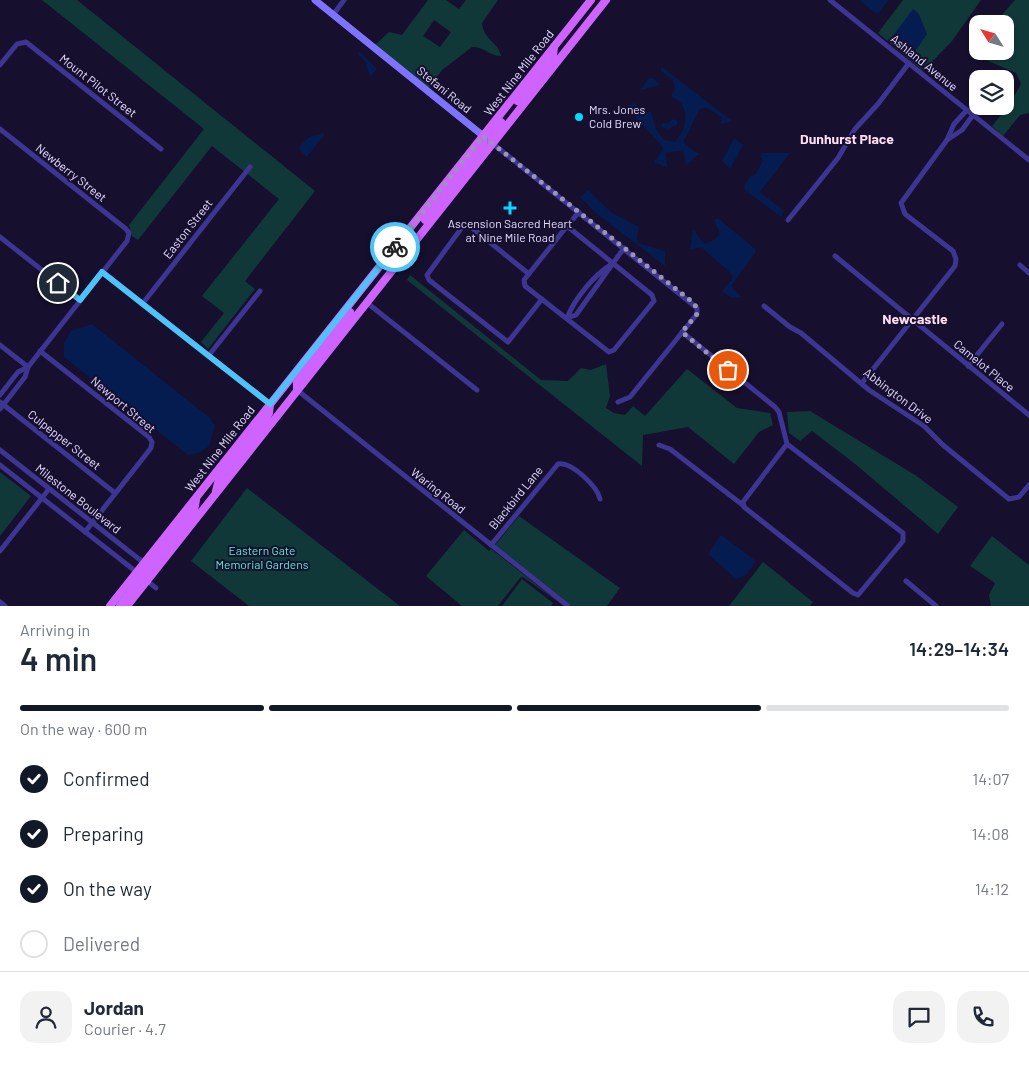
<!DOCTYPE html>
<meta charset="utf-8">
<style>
:root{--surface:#fff;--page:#f2f2f3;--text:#1f2937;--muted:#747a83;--line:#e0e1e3;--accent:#111827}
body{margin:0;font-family:Barlow,sans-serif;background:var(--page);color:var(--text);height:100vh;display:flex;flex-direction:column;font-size:19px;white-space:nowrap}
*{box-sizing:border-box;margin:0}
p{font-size:16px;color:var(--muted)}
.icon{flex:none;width:28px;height:28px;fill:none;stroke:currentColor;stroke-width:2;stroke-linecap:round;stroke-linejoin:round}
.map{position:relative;height:606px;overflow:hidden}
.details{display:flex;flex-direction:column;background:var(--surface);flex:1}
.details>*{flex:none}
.needle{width:32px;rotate:307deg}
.controls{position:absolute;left:969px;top:15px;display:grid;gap:10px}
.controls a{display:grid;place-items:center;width:45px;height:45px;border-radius:10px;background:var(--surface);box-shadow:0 1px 4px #0004;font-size:25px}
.pin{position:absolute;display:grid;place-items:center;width:42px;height:42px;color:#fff;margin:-21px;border:2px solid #fff;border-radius:50%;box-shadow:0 1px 5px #0007}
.courier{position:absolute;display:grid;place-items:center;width:50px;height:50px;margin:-25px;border:4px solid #4fc3f7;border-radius:50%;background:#fff;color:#222;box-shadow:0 1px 6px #0007}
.summary em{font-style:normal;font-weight:600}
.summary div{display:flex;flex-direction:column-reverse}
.summary{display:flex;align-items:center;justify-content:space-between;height:85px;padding:0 20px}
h1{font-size:32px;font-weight:600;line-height:38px}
.bar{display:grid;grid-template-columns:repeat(4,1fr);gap:8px 5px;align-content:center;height:60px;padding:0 20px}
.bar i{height:6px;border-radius:4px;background:var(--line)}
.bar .active{background:var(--accent)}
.bar p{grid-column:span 4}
.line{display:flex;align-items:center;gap:12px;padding:0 20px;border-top:1px solid var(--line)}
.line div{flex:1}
.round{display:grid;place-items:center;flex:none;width:52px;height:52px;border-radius:15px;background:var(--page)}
ol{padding:0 20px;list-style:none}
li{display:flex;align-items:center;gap:15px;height:55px}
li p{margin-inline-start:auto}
li .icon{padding:5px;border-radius:50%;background:var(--accent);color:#fff;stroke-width:4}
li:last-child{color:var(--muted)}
li i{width:28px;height:28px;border:2px solid var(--line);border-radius:50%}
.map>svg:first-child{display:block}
.green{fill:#113839;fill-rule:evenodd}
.water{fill:#051c51}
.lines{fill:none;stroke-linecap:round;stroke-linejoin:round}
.street{stroke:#3e3592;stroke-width:5}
.secondary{stroke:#7e73ff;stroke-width:7}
.primary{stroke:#ce63ff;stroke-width:8}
.done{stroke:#9b94b6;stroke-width:5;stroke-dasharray:0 9}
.route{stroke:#4fc3f7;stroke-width:6}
.poi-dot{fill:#08d8ff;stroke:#160f2e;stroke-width:2}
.labels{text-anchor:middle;stroke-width:4;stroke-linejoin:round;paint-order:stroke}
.street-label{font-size:12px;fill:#e2dcff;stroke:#160f2e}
.poi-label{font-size:12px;fill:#e2dcff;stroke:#160f2e;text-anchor:start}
.park-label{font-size:12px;fill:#59eed1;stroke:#160f2e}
.neighbourhood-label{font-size:14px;font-weight:bold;fill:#ffdef1;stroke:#160f2e}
</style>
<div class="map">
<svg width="1029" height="606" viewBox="0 0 1029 606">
<rect width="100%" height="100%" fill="#160f2e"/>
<!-- green -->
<g class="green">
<path d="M42 0H77L315 191 245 281 255 289 208 349 201 342 224 313 202 296 279 199 212 146 138 240 132 236 129 225 204 129Z"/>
<path d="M428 0H446L459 9 466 0H498L482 23C484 41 498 41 501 56 490 56 483 46 472 47L442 70 429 88 375 45 389 32 402 35ZM434 20 451 32 440 47 423 36Z"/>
<path d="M903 0H981L952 41 923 71 878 33Z"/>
<path d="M1015 0H1029V113L1020 115 1003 136 992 126 1009 105 1021 84 1016 73 986 60 982 51H1005V24H994Z"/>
<path d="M410 275 541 380 568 381 581 368 591 370 606 364 610 396 606 408 614 413 625 415 633 406 645 416 687 369 737 408 770 413 773 425 759 432 734 464 688 427 643 435 642 466 407 280Z"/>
<path d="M810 411 915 475 958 507 938 534 854 463 812 431 800 441 789 433 787 412Z"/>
<path d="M0 472 31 496 0 536Z"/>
<path d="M247 488 400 606H249L191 561Z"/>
<path d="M519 516 620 588 607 606H572L495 545Z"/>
<path d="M464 530 489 551 491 549 564 606 523 577 520 578 498 606H462L426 576Z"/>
<path d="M992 536 1029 565V606H991L989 595 995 583 970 566Z"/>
<path d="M763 562 813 602 810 606H729Z"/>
<path d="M522 579 553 603 551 606H502Z"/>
</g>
<!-- water -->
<g class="water">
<path d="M859 0H889L877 14Z"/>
<path d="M913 9 919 14 927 34 914 53 907 50 892 37Z"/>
<path d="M360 52 377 69 370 77 366 62 358 54Z"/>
<path d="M662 67 732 121 722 124 720 123 722 118C716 113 707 106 700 109L684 140 685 145 699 154 686 165 683 150 666 153 667 168 654 162 663 149 661 145 628 108V105L634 103 637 105V111L651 112 656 129 664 140 675 142C685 132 691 111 678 100 675 99 673 98 671 95L675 90 673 80 660 70Z"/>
<path d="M649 78 654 79 660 85 640 90Z"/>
<path d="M673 119 677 121V125L668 129 661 127 662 123H668Z"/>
<path d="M323 133 324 135 307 157 298 148 309 137Z"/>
<path d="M734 138 743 145 730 169 722 161Z"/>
<path d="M763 153H790L760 192 784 211 781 217 745 190 744 186 750 176 755 175 763 161 760 156Z"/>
<path d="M588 190 612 213 639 227 637 238 638 243 665 251V266L596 213 580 197Z"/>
<path d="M718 218 755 249V253L731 286 741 297 731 298 722 291 732 279V274L701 247 690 250 693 229 704 244 714 240 720 234 714 220Z"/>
<path d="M92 324 211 419 215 426 209 446 199 453 188 455 64 357V343L71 331Z"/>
<path d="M721 535 756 561 746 575 736 579 708 554Z"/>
</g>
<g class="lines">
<!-- street -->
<g class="street">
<path d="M830 0 1029 160"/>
<path d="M333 15 344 0"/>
<path d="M0 65 17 44 26 42 161 149"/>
<path d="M0 129 126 229 129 233 127 241 28 367 25 377 0 409"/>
<path d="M947 140 962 130 973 115"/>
<path d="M492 143 697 308V314L630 397 618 402"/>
<path d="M788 220 838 158 855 129 878 104 909 63"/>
<path d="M567 226 652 295 654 301 614 350 609 352 525 286 524 280Z"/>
<path d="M567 226 579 212"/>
<path d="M0 237 80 300"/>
<path d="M835 256 1029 415"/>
<path d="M612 264C594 275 575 298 567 318L576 315 624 248"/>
<path d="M1020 265 1029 273"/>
<path d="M103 272 270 404"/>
<path d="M529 274 471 227 463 226 427 275 429 280 508 342 542 299"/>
<path d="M366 302 477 390"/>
<path d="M143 303 250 167"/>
<path d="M764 306 790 327 801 333 869 390 924 426 943 445 1009 499 1019 497 1029 485"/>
<path d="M682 332 775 407 779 412 787 444 903 533V541L858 595 853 593 744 507 743 502 787 444"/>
<path d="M0 345 28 367"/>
<path d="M40 351 149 437 152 442 151 448 85 532"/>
<path d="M209 355 260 291"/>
<path d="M968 366 1002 324"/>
<path d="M862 383 955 266 956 259 953 251 905 214 901 203 947 140 954 124 967 110"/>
<path d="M297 390 568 606"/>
<path d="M0 395 18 372 28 367"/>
<path d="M0 402 115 493"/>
<path d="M659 445 670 449 744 506"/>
<path d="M0 450 144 563"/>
<path d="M0 465 139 574"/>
<path d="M491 545 558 464C571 461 597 486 600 499"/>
<path d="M0 551 49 489"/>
<path d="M146 580 156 588"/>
<path d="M906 581 936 606"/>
<path d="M0 602 5 606"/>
</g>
<!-- secondary -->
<path class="secondary" d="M315 0 492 143"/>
<!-- primary -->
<g class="primary">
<path d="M517 101 553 56 554 47"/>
<path d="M492 143V134L501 122"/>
<path d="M425 220 478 151 483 144V136"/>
<path d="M297 390V382L304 371 350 312"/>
<path d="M216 491 219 479 264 422 269 413 270 405"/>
<path d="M147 581 148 570 194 511 196 500"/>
<path d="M110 606 591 0"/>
<path d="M120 606 142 577 145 570"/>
<path d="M127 606 606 0"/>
</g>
</g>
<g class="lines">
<!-- done -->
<path class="done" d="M395 247 483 136 695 304 697 314 682 332 728 370"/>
<!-- route -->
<path class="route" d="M58 283 80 300 102 272 270 404 395 247"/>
</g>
<!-- markers -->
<g class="poi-dot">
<circle cx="579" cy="117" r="5"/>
<path d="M507.5 200.5h5v5h5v5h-5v5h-5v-5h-5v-5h5z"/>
</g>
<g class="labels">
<!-- street labels -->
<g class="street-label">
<text transform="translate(924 63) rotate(39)" y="4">Ashland Avenue</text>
<text transform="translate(519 73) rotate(-52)" y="4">West Nine Mile Road</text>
<text transform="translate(98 86) rotate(38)" y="4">Mount Pilot Street</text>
<text transform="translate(444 90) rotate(39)" y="4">Stefani Road</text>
<text transform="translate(71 173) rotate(38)" y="4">Newberry Street</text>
<text transform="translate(188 229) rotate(-52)" y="4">Easton Street</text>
<text transform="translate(984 366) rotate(39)" y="4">Camelot Place</text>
<text transform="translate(898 396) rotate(37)" y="4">Abbington Drive</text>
<text transform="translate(123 405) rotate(40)" y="4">Newport Street</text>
<text transform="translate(64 440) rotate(38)" y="4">Culpepper Street</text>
<text transform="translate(220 449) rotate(-52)" y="4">West Nine Mile Road</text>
<text transform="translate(438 491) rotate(38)" y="4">Waring Road</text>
<text transform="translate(516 498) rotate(-51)" y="4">Blackbird Lane</text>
<text transform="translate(78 499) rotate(38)" y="4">Milestone Boulevard</text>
</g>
<!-- poi labels -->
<g class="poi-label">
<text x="589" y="114">Mrs. Jones<tspan x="589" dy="14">Cold Brew</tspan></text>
<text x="510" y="228" text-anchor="middle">Ascension Sacred Heart<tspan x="510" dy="14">at Nine Mile Road</tspan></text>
</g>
<!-- park labels -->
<g class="park-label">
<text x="262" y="555">Eastern Gate<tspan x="262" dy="14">Memorial Gardens</tspan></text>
</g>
<!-- neighbourhood labels -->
<g class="neighbourhood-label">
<text x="847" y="144">Dunhurst Place</text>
<text x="915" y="324">Newcastle</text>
</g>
</g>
</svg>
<div class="controls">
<a><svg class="needle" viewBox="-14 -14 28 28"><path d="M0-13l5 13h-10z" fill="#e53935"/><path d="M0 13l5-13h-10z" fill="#747a83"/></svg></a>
<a><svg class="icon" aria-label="layers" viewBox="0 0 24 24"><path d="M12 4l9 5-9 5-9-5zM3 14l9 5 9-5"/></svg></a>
</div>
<div class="pin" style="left:728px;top:370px;background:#ea580c"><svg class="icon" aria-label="bag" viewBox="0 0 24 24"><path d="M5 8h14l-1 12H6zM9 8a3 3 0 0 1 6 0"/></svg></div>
<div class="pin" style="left:58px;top:283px;background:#1f2937"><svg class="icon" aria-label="home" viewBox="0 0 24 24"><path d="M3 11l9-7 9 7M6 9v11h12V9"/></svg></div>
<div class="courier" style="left:395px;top:247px"><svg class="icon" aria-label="bike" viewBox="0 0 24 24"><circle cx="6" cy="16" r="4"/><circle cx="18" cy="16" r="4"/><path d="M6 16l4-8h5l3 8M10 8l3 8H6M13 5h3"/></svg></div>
</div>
<section class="details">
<div class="summary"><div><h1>4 min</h1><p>Arriving in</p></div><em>14:29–14:34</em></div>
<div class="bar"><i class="active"></i><i class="active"></i><i class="active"></i><i></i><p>On the way · 600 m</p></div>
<ol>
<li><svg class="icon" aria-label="check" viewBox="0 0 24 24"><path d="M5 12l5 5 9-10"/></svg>Confirmed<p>14:07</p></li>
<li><svg class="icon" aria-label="check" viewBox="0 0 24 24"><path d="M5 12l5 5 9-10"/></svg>Preparing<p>14:08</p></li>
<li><svg class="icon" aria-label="check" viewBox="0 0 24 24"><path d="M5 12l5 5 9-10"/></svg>On the way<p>14:12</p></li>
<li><i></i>Delivered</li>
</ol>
<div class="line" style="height:90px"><a class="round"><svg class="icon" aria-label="person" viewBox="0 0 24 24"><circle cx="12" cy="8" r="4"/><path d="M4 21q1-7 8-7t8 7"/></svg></a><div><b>Jordan</b><p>Courier · 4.7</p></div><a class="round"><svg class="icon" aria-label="chat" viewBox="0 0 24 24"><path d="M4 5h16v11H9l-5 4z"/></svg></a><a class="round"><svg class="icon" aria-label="phone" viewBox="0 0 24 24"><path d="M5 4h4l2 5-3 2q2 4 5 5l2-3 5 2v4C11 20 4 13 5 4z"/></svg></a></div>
</section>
